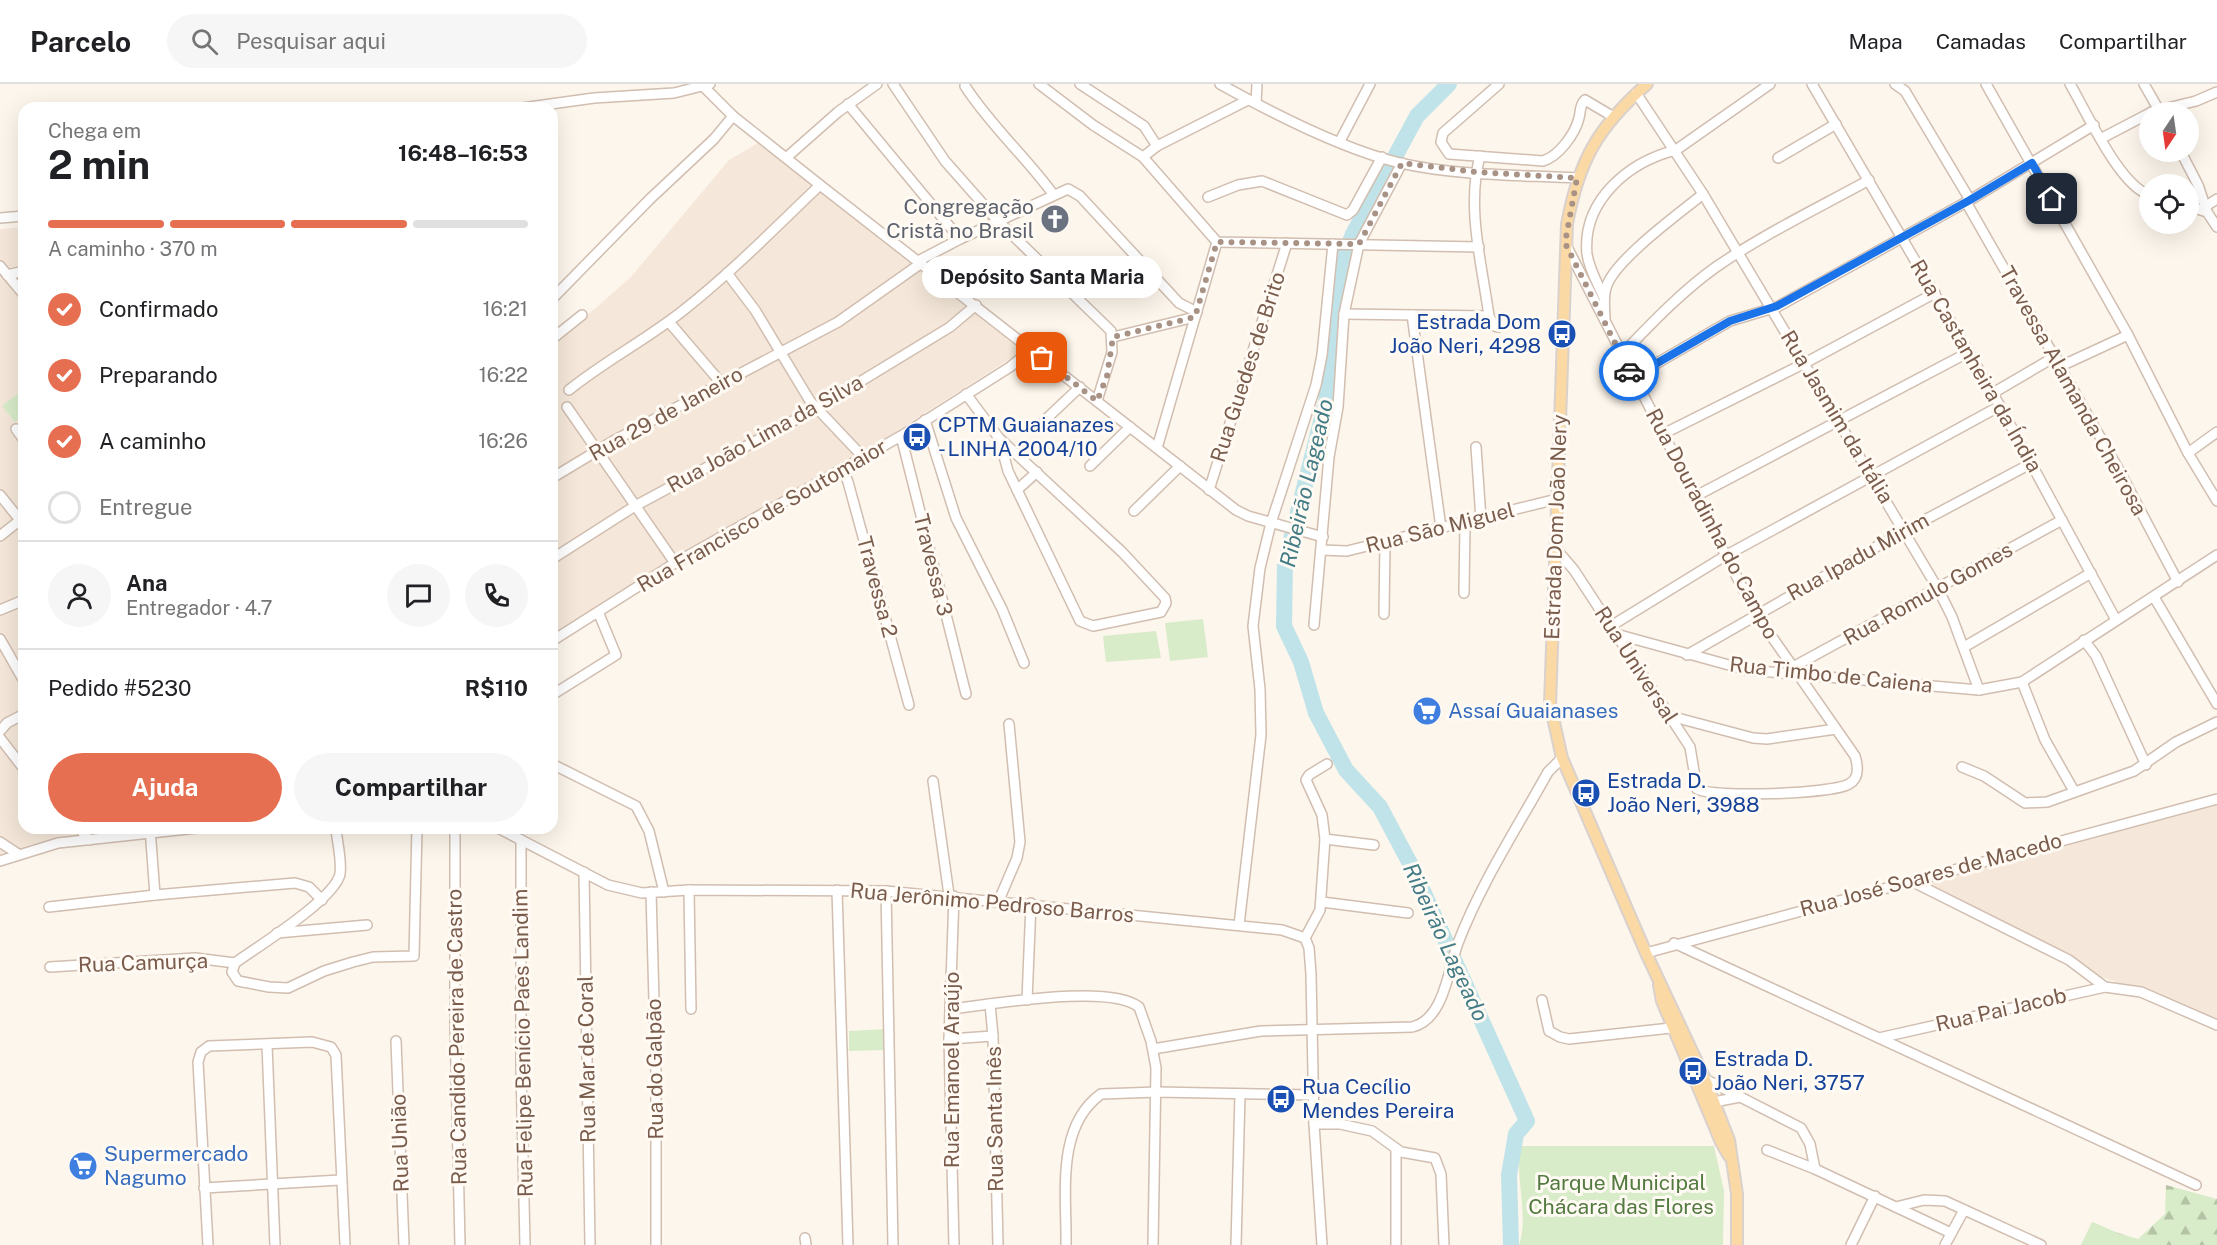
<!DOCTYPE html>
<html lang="pt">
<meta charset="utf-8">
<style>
:root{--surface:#fff;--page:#f6f6f6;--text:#202124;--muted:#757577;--line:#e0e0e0;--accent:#e76f51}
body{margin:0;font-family:"Public Sans",sans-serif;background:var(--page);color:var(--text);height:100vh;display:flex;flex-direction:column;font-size:22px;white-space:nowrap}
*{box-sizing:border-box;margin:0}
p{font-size:20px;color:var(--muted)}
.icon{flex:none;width:33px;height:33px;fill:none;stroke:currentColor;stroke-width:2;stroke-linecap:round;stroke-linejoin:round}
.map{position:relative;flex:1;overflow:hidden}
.drawer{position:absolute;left:18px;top:18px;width:540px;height:732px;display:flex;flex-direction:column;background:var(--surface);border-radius:18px;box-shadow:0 6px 24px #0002}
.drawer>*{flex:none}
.needle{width:39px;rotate:193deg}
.buttons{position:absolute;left:2139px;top:18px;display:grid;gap:12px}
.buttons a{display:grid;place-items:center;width:60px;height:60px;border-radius:50%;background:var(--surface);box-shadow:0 6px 24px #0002;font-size:30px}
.pin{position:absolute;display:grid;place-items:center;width:51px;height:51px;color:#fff;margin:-26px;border-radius:12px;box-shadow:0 3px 9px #0006}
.courier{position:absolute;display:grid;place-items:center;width:60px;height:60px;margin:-30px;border:4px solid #1a73e8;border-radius:50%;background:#fff;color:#222;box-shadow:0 2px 8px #0007}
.bubble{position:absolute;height:42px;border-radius:21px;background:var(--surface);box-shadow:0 6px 24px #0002;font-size:20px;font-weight:700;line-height:42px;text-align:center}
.headline em{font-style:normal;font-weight:700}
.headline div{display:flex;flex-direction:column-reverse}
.headline{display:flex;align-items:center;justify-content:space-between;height:102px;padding:0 30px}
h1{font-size:39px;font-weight:700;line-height:45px}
.bar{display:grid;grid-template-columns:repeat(4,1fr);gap:9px 6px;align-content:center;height:72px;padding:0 30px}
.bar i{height:8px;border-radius:4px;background:var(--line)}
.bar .on{background:var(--accent)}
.bar p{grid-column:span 4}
.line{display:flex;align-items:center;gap:15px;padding:0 30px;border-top:2px solid var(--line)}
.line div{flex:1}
.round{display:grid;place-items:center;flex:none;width:63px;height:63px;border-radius:32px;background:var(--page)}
ol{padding:0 30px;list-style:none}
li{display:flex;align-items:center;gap:18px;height:66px}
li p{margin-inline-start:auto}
li .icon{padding:6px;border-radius:50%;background:var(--accent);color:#fff;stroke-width:4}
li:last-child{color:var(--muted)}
li i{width:33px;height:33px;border:3px solid var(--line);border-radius:50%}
.cta{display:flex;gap:12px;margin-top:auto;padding:12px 30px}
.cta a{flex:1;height:69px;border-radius:36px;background:var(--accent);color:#fff;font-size:24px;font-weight:700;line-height:69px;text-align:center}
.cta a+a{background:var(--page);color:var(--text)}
header{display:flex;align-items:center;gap:36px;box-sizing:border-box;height:84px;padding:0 30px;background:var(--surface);border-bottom:2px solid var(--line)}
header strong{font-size:28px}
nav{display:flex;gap:33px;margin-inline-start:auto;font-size:21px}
.search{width:420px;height:54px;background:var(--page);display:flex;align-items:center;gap:15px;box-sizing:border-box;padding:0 21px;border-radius:33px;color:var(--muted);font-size:22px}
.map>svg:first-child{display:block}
.residential{fill:#f5e8da}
.forest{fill:url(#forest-firs)}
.green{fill:#d8ecc9}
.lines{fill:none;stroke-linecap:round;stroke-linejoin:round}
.river{stroke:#bfe3e8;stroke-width:16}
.minor-casing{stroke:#d1beb0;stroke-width:12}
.major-casing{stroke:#dad1cd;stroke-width:14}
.minor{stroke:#fff;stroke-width:9}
.major{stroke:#fbd9a5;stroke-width:10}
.done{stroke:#a89285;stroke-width:6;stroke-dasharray:0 10.8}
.route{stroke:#1a73e8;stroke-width:8}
.labels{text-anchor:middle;stroke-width:6;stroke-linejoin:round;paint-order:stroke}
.worship-label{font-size:21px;fill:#5b616d;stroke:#fffaf3;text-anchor:end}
.transit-label{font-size:21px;fill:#164399;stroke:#fffaf3;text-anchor:start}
.street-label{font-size:21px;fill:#7a5c4d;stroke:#fffaf3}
.shop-label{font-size:21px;fill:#366cbe;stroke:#fffaf3;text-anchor:start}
.park-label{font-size:21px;fill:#537a41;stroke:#fffaf3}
.water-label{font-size:22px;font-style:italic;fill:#437c86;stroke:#fffaf3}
</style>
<header>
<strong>Parcelo</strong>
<div class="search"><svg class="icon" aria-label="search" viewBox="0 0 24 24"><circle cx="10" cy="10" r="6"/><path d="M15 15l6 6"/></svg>Pesquisar aqui</div>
<nav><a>Mapa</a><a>Camadas</a><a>Compartilhar</a></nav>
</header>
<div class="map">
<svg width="2217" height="1161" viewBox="0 0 2217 1161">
<defs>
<pattern id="forest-firs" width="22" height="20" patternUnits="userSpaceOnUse" patternTransform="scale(1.5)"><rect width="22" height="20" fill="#d8ecc9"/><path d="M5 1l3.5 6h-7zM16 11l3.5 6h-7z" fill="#b4c2a5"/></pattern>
</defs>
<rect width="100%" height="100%" fill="#fdf6ec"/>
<!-- residential -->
<g class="residential">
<path d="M758 59 1024 266 856 373 552 552V262L630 194 729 76Z"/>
<path d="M24 143V744H165L51 759 0 775V145Z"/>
<path d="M2217 717V939L2174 918 2096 891 2063 869 1917 798Z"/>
</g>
<!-- forest -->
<path class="forest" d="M2166 1101 2217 1115V1161H2100L2102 1144 2138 1155 2165 1130Z"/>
<!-- green -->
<g class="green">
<path d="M24 305V331L15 338 2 322Z"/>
<path d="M1203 535 1208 573 1170 577 1165 539Z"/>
<path d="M1156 547 1161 574 1106 578 1103 552Z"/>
<path d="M886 945V966L849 967V947Z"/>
<path d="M1520 1062H1714L1724 1107 1723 1161H1519C1529 1133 1515 1094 1520 1062Z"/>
<path d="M2092 1138 2095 1139 2145 1161H2081Z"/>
</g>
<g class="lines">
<!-- river -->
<path class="river" d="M1449 0 1417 32 1353 150 1342 178 1326 318 1285 479 1284 542 1301 578 1316 629 1346 686 1380 723 1414 787 1527 1037 1516 1050 1509 1091 1511 1161"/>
<!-- minor casing -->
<g class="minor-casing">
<g id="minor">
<path d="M701 0 733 32 820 101 1236 426 1248 432 1323 453"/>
<path d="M893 0 945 77 998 137 1111 247 1112 268 1097 317"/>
<path d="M1039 0 1093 41 1143 73 1217 158 1479 163"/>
<path d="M1080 0 1144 42 1157 62"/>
<path d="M1220 0C1272 29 1342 65 1400 79 1457 92 1519 91 1577 94"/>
<path d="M1499 0 1443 49 1441 58 1449 70 1543 77C1559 72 1575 50 1579 34 1581 27 1579 22 1585 16L1612 32"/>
<path d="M1812 0 2000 322 2116 536"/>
<path d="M1895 0 1905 7 1970 116"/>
<path d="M1986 0 2128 251 2188 369 2217 417"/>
<path d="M2070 0C2086 27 2120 103 2150 111"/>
<path d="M2144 0 2160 28"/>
<path d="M965 2C990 41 1026 73 1053 110"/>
<path d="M1636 9 1703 110 1938 505 1952 533 1979 606"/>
<path d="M1256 19 1257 0"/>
<path d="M848 20 960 155"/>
<path d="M522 24 594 14 674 9 710 0"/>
<path d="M2151 28 2196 17 2217 8"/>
<path d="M2102 54 2150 29"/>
<path d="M1340 57 1370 0"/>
<path d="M2181 68 2198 101 2207 128"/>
<path d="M1480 72C1466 123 1482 181 1489 232"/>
<path d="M787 73 838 28 877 0"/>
<path d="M1143 73 1157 62 1248 16"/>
<path d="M1778 74 1836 40"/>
<path d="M1208 113 1238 101 1262 97 1347 131 1353 126 1382 73"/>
<path d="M1966 118 2120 388 2178 498"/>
<path d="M2188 122 2207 128 2217 143"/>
<path d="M2206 122 2217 115"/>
<path d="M0 134 24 132"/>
<path d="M918 177 960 155 1068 105 1080 112 1179 219 1197 228"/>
<path d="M0 182 24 211"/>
<path d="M727 189 755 226 810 317 863 373"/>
<path d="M7 191 24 187"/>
<path d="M1604 214C1598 200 1589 185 1587 170 1582 117 1628 78 1676 66L1770 0"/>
<path d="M552 215 650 115 714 55 733 32"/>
<path d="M1344 230 1489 232 1494 242 1498 243"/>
<path d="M1412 231 1441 444"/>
<path d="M1605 236C1605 226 1603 214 1606 204 1613 177 1680 129 1703 110"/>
<path d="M669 238 722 300"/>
<path d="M1113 253 1195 233"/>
<path d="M552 255 582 231"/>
<path d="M1621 271C1651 240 1681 208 1716 183 1764 150 1818 124 1869 96"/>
<path d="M2061 282 2128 251"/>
<path d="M1633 293 1730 237 1777 223 1970 116 2094 41"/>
<path d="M569 306C606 276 648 255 685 225 733 187 776 143 820 101"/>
<path d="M1993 309 2056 272"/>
<path d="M966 310 999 354 1122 468 1165 514 1166 519 1161 528 1093 542 1080 537 1008 387 999 354"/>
<path d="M567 323 675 479"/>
<path d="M925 336 956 434 1002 525 1024 579"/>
<path d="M1045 336 1080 303"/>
<path d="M16 345 24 356"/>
<path d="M1663 350 1805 279 1935 209"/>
<path d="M901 352 966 610"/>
<path d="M1476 363 1481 435"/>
<path d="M1157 364 1217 158"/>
<path d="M2188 369 2217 348"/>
<path d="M1090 382 1130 343"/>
<path d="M843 385 848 398 909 621"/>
<path d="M552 394 615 356 838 238 920 180"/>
<path d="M1017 406 1037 388"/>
<path d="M1209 406 1287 159"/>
<path d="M0 411 20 436"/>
<path d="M1696 412 1969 268"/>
<path d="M1134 427 1180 382"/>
<path d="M0 452 24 433"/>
<path d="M1556 465 1574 486 1690 663 1697 705C1714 714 1832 710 1849 700 1860 694 1858 682 1855 672L1756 530 1566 161"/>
<path d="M1322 466 1347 467 1557 415"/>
<path d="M552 475 635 422 817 324 950 243 976 221"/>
<path d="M1464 509 1465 439"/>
<path d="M2154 513 2217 620"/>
<path d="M0 526 24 516"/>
<path d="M1384 530 1385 458"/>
<path d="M1314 541 1329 373 1338 323 1344 230 1359 160 1402 79"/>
<path d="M1611 542 1725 472 2000 322"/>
<path d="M1616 550 1747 586 1979 606 2022 598 2217 471"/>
<path d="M0 555 24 597"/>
<path d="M2084 556 2096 572 2146 681"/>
<path d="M552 557 675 479 901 352 1010 283 1031 266"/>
<path d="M1964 563 2091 489"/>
<path d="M1687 571 1904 447 2032 379"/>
<path d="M1793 583 2062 436"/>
<path d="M2022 598 2045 656 2074 707"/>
<path d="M552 611 616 571 599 530"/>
<path d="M1670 632 1753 654 1767 655 1836 645"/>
<path d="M0 647 7 639 24 630"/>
<path d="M0 654 24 685"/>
<path d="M552 680 636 722 649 747 664 808"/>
<path d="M1962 683 1984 692 2025 719 2047 718 2134 687 2176 658 2217 638"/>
<path d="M933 697 949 811"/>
<path d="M79 744 89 756"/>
<path d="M150 744 155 811 295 799 309 803 322 816"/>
<path d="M336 744C337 758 342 776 340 790 335 815 257 863 235 879L232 888 238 897 269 903 288 904 324 887 353 878 373 873 414 872 417 744"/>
<path d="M455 744V937L460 1161"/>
<path d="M498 744 608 801 642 809 689 806 886 807 1282 846 1305 854"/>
<path d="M1325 755 1374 761"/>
<path d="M521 756V983L525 1161"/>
<path d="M0 758 18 770"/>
<path d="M0 777 58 759 197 744"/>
<path d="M584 788 590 1161"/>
<path d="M1913 798 2069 876 2105 903"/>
<path d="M689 806 691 925"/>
<path d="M837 806 848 1161"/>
<path d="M886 807 893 1161"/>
<path d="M651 808 656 989V1161"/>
<path d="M954 812 949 955 954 1161"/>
<path d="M999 816 1017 774 1020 758 1009 640"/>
<path d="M1322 818 1408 829"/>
<path d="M49 823 155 811"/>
<path d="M1239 841 1261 651 1260 605 1253 542 1260 484 1271 439 1316 301 1322 271 1333 160"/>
<path d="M277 849 367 841"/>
<path d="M1305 854 1309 864 1311 890 1314 1040 1322 1161"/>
<path d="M1305 854 1320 826 1325 755 1322 731 1306 696 1309 691 1327 680"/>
<path d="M1674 859 2196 1101"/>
<path d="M1646 869 2217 715"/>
<path d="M50 883 195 874 235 879"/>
<path d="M1027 916 1031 819"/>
<path d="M1542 916 1549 947 1560 953 1569 955 1680 943"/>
<path d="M990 920 993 952"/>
<path d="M950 925C990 921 1109 899 1139 923L1151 957 1156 984 1153 1161"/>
<path d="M1879 954 2105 903 2141 908 2217 941"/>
<path d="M949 955 993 952 998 1161"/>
<path d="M396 957 404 1161"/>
<path d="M267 961 275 1161"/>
<path d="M1153 965 1261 947 1412 943C1444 936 1448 886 1458 859 1481 799 1517 744 1548 688L1562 674"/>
<path d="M1705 995 1801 1044 1810 1060 1815 1085"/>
<path d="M1714 1018 1740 1013"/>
<path d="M1314 1040H1337"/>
<path d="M1340 1040 1372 1047 1401 1068 1435 1074 1441 1090 1444 1161"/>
<path d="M1767 1066 1815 1085 1951 1149"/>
<path d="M204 1104 340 1096"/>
<path d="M1896 1123 1924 1116 1945 1117 2041 1161"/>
<path d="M805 1154 806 1161"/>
<path d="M208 1161 198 978 201 968 209 962 312 958 331 963 336 971 345 1161"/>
<path d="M1066 1161C1067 1112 1055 1043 1101 1010L1157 1008 1314 1011"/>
<path d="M1236 1161 1240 1010"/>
<path d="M1396 1161V1066"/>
<path d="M1851 1161 1875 1112"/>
<path d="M1945 1161 1964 1126"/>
</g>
</g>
<!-- major casing -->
<g class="major-casing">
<g id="major">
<path d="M1647 0C1598 43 1579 76 1567 140L1550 620 1562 674 1646 869 1705 995 1729 1056 1737 1110V1161"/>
<path d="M1659 901 1662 917 1721 1058 1729 1072"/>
</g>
</g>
<!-- minor -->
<use href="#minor" class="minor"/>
<!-- major -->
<use href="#major" class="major"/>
</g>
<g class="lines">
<!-- done -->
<path class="done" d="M1042 274 1097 317 1107 292 1113 253 1195 233 1217 158 1359 160 1402 79 1476 88 1577 94 1565 159 1629 287"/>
<!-- route -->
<path class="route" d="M1629 287 1633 293 1730 237 1777 222 1970 116 2032 79 2052 115"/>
</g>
<!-- icons -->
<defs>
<g id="church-disc" transform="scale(1.5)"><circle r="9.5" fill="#6b7280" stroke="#fffaf3"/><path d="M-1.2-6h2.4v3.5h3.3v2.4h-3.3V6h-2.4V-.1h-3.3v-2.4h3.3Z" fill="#fff"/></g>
<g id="bus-disc" transform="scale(1.5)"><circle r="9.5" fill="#1a4fb4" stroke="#fffaf3"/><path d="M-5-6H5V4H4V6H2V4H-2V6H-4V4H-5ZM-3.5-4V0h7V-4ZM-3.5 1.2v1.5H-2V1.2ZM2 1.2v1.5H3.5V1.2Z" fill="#fff"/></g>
<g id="supermarket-disc" transform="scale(1.5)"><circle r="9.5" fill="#3f7fe0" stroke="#fffaf3"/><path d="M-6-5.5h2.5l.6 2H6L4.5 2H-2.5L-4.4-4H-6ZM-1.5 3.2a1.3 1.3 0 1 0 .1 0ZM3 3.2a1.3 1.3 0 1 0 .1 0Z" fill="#fff"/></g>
</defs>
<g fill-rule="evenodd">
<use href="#church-disc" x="1055" y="135"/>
<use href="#bus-disc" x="1562" y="250"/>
<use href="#bus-disc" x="917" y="353"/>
<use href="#supermarket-disc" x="1427" y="627"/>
<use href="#bus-disc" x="1586" y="709"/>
<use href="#bus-disc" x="1693" y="987"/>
<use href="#bus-disc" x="1281" y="1015"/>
<use href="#supermarket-disc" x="83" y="1082"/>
</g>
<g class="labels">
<!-- worship labels -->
<g class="worship-label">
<text x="1034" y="130">Congregação<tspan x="1034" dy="24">Cristã no Brasil</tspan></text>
</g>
<!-- transit labels -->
<g class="transit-label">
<text x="1541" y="245" text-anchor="end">Estrada Dom<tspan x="1541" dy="24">João Neri, 4298</tspan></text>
<text x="938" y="348">CPTM Guaianazes<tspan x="938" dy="24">- LINHA 2004/10</tspan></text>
<text x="1607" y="704">Estrada D.<tspan x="1607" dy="24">João Neri, 3988</tspan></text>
<text x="1714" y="982">Estrada D.<tspan x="1714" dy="24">João Neri, 3757</tspan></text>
<text x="1302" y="1010">Rua Cecílio<tspan x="1302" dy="24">Mendes Pereira</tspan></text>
</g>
<!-- street labels -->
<g class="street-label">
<text transform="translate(1976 282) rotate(60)" y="7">Rua Castanheira da Índia</text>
<text transform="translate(1248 283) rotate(-72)" y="7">Rua Guedes de Brito</text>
<text transform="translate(2073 307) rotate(61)" y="7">Travessa Alamanda Cheirosa</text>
<text transform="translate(666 330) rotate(-29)" y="7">Rua 29 de Janeiro</text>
<text transform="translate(1837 333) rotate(59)" y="7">Rua Jasmim da Itália</text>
<text transform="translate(765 350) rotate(-29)" y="7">Rua João Lima da Silva</text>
<text transform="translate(762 432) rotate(-30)" y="7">Rua Francisco de Soutomaior</text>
<text transform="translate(1712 440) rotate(62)" y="7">Rua Douradinha do Campo</text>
<text transform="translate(1556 443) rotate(-88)" y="7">Estrada Dom João Nery</text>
<text transform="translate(1440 444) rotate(-14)" y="7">Rua São Miguel</text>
<text transform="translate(1858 473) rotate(-29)" y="7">Rua Ipadu Mirim</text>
<text transform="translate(933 481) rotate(76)" y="7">Travessa 3</text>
<text transform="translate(877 503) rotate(75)" y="7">Travessa 2</text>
<text transform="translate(1928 510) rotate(-29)" y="7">Rua Romulo Gomes</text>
<text transform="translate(1636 581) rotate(57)" y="7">Rua Universal</text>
<text transform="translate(1831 591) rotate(6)" y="7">Rua Timbo de Caiena</text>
<text transform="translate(1931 791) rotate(-15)" y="7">Rua José Soares de Macedo</text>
<text transform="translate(992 819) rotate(5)" y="7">Rua Jerônimo Pedroso Barros</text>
<text transform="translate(143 879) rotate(-2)" y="7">Rua Camurça</text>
<text transform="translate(2001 926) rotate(-13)" y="7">Rua Pai Jacob</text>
<text transform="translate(457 953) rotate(-91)" y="7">Rua Candido Pereira de Castro</text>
<text transform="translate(523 959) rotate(-91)" y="7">Rua Felipe Benício Paes Landim</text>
<text transform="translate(587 975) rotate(-91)" y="7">Rua Mar de Coral</text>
<text transform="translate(655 985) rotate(-91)" y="7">Rua do Galpão</text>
<text transform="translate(952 986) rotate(-90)" y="7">Rua Emanoel Araújo</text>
<text transform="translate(995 1035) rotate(-91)" y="7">Rua Santa Inês</text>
<text transform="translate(400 1059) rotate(-92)" y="7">Rua União</text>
</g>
<!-- shop labels -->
<g class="shop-label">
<text x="1448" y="634">Assaí Guaianases</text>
<text x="104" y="1077">Supermercado<tspan x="104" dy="24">Nagumo</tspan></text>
</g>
<!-- park labels -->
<g class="park-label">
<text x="1621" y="1106">Parque Municipal<tspan x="1621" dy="24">Chácara das Flores</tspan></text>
</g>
<!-- water labels -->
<g class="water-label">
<text transform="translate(1306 399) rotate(-77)" y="8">Ribeirão Lageado</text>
<text transform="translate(1446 858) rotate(65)" y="8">Ribeirão Lageado</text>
</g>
</g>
</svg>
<div class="buttons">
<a><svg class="needle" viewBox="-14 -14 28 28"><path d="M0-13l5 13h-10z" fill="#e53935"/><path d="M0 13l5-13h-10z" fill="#757577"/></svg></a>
<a><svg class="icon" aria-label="locate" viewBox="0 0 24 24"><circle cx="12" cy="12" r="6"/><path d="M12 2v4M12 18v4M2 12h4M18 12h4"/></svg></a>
</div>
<div class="pin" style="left:1042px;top:274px;background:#ea580c"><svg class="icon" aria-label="bag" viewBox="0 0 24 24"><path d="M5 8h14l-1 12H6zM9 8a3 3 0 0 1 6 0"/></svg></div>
<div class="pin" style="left:2052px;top:115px;background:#1f2937"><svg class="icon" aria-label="home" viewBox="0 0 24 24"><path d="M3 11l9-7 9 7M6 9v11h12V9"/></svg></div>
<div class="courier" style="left:1629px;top:287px"><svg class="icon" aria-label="car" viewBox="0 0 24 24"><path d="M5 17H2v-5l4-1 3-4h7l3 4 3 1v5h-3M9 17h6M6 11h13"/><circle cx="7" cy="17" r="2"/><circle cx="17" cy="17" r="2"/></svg></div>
<div class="bubble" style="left:922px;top:172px;width:240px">Depósito Santa Maria</div>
<section class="drawer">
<div class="headline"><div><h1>2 min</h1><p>Chega em</p></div><em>16:48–16:53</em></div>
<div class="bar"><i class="on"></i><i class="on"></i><i class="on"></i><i></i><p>A caminho · 370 m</p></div>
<ol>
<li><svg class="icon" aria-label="check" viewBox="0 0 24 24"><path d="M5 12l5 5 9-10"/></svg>Confirmado<p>16:21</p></li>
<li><svg class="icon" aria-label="check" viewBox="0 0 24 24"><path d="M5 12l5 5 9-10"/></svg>Preparando<p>16:22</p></li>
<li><svg class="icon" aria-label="check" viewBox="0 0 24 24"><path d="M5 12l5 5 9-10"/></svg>A caminho<p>16:26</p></li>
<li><i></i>Entregue</li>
</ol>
<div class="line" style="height:108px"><a class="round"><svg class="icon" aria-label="person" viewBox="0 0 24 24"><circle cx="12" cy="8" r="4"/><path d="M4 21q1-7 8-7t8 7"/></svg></a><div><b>Ana</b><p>Entregador · 4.7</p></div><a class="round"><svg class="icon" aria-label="chat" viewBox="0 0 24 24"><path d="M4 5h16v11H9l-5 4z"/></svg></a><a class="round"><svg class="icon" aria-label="phone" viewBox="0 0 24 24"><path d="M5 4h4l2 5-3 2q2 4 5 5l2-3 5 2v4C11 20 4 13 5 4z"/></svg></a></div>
<div class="line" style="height:78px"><div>Pedido #5230</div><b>R$110</b></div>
<div class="cta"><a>Ajuda</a><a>Compartilhar</a></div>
</section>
</div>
